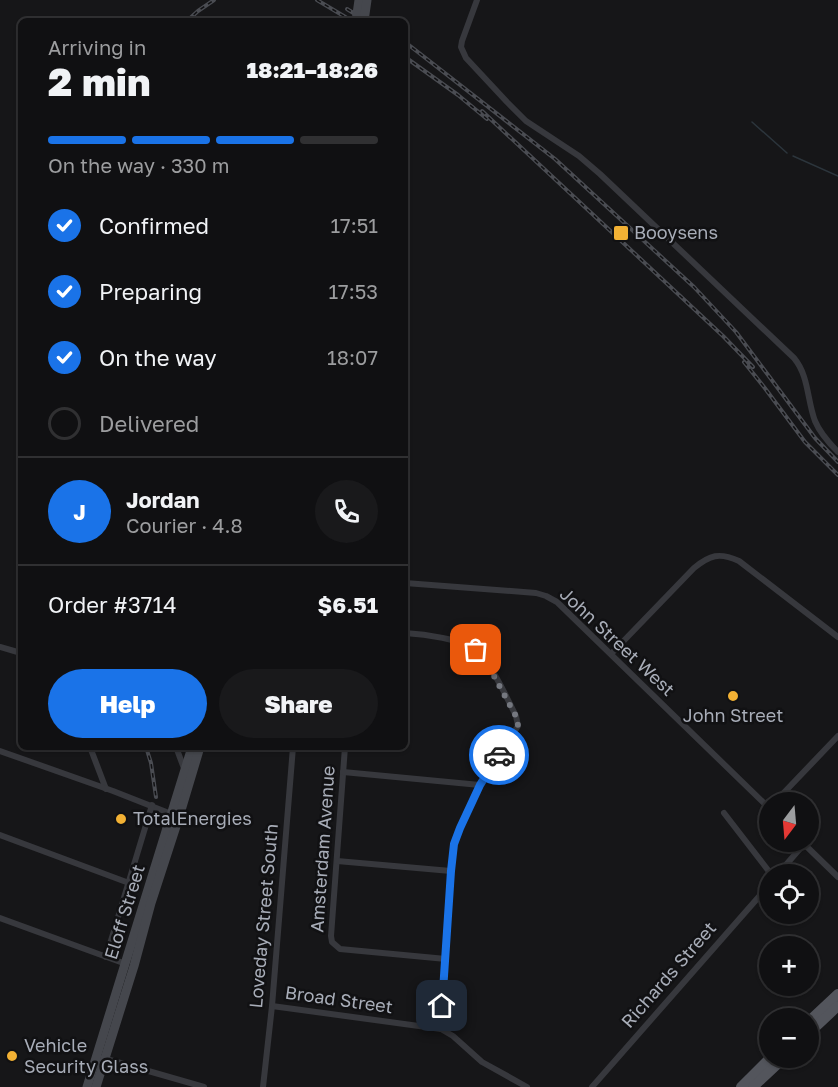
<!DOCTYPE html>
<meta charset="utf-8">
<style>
:root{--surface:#101012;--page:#19191b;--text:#f1f3f6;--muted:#9c9d9f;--line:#303032;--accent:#1a73e8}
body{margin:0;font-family:"Golos Text",sans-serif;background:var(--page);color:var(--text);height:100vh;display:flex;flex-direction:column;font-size:22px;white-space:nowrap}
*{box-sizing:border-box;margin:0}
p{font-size:20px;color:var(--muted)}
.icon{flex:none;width:33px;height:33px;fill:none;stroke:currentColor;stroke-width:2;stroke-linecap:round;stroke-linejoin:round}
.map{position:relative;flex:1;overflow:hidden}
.sheet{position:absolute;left:18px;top:18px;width:390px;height:732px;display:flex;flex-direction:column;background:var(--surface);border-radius:9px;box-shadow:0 2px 4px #0004,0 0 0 2px var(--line)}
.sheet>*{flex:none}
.needle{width:39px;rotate:196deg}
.buttons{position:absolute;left:759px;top:792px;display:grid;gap:12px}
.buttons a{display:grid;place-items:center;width:60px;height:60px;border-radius:50%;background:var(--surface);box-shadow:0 2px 4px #0004,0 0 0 2px var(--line);font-size:30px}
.pin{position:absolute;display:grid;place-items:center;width:51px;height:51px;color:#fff;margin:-26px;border-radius:12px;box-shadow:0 3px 9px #0006}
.courier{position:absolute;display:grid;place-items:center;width:60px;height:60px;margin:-30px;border:4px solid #1a73e8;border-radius:50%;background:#fff;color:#222;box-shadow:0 2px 8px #0007}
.headline em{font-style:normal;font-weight:800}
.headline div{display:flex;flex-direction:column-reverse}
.headline{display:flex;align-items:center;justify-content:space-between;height:102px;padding:0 30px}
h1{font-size:39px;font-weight:800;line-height:45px}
.bar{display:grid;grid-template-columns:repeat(4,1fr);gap:9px 6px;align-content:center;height:72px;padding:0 30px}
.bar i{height:8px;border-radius:4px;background:var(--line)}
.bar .selected{background:var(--accent)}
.bar p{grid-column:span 4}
.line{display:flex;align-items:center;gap:15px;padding:0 30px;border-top:2px solid var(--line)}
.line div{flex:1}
.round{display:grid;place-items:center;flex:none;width:63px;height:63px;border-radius:32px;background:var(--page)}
ol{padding:0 30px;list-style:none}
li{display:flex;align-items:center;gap:18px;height:66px}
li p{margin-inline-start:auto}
li .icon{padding:6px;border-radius:50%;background:var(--accent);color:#fff;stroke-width:4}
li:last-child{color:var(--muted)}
li i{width:33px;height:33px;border:3px solid var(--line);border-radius:50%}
.action{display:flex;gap:12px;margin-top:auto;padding:12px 30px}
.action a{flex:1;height:69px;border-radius:36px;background:var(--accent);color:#fff;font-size:24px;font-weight:800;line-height:69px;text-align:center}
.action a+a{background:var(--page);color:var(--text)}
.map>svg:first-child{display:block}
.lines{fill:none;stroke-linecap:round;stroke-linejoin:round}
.stream{stroke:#2c353c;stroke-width:1.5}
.street{stroke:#37383d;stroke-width:6}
.secondary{stroke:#45474d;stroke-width:9}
.primary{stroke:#53555c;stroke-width:10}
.rail-casing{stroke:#4a4c52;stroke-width:4}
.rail{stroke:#111113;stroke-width:1.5;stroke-dasharray:4.5;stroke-linecap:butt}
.secondary-bridge{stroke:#45474d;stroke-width:9}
.done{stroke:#757880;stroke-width:6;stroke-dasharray:0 10.8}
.route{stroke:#1a73e8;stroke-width:8}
.poi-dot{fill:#f2b134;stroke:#111113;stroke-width:2}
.labels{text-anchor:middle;stroke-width:5;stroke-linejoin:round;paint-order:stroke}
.poi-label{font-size:18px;fill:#a8adb8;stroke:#111113;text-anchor:start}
.street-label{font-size:18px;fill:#a8adb8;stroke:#111113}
</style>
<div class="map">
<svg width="838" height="1087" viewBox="0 0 838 1087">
<rect width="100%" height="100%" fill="#161618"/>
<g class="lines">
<!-- stream -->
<g class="stream">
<path d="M752 122 787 153"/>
<path d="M793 156 838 176"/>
</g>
<!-- street -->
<g class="street">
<path d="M477 0 462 41 461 47 466 58 507 102 526 121 579 156 600 174 794 358C809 376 807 400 815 421 820 433 829 443 838 452"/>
<path d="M405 583 536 593 546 596 557 602 770 809"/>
<path d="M405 633C424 634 462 639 477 651 490 661 508 700 516 716L518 726 480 785 460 828 454 844 451 871 441 1029"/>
<path d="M0 647 21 653"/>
<path d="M611 654 694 568C710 555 719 552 739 561L838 637"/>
<path d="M90 747 106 789"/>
<path d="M176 747 185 771"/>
<path d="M345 747 331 936 332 942 340 949 446 959"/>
<path d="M0 751 113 791 174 815"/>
<path d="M343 772 480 785"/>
<path d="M775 802 838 736"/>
<path d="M724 813 771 874"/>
<path d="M0 835 129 883"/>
<path d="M802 842 838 877"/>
<path d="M337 861 451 871"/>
<path d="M778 874 804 844"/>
<path d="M0 918 126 964"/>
<path d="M106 957 152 805"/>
<path d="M272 1006 441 1029 453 1036 482 1062 527 1087"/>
<path d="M103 1058 204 1087"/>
<path d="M263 1087 272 1006 293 747"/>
<path d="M592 1087 770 884"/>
</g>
<!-- secondary -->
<g class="secondary">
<path d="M87 1087 192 747"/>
<path d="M96 1087 134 966 151 903 179 817 200 747"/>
</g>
<!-- primary -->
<g class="primary">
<path d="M808 1022 838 994"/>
<path d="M808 1034 838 1006"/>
<path d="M741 1087 770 1058"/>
<path d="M753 1087 784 1058"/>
</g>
<!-- rail casing -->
<g class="rail-casing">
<g id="rail">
<path d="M317 0 352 21"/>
<path d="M347 9 366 21"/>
<path d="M187 21 198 11 214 0"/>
<path d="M405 42 555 159 694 287 736 332 815 438 838 462"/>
<path d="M405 57 458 95 487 119"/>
<path d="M482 111 723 336 753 367"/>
<path d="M744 362 764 387 805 442 838 475"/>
<path d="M146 747 151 763 156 797"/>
</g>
</g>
<!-- rail -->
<use href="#rail" class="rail"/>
<!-- secondary-bridge -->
<g class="secondary-bridge">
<path d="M356 21 359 0"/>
<path d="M364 21 367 0"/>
</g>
</g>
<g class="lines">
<!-- done -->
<path class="done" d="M476 650 482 656 489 667 517 718 518 726 499 755"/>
<!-- route -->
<path class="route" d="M442 1006 451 871 454 844 460 828 480 785 499 755"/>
</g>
<!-- markers -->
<g class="poi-dot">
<rect x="613" y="225" width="16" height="16" rx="3"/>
<circle cx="733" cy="696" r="6"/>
<circle cx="121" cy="819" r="6"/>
<circle cx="12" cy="1056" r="6"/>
</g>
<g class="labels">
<!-- poi labels -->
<g class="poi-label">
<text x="634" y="239">Booysens</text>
<text x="733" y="722" text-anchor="middle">John Street</text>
<text x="133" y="825">TotalEnergies</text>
<text x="24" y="1052">Vehicle<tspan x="24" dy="21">Security Glass</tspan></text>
</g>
<!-- street labels -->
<g class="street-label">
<text transform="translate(617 642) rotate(43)" y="6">John Street West</text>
<text transform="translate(323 849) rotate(-86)" y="6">Amsterdam Avenue</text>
<text transform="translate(125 912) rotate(-73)" y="6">Eloff Street</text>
<text transform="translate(264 916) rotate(-85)" y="6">Loveday Street South</text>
<text transform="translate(669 975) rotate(-49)" y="6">Richards Street</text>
<text transform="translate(339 1000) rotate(8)" y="6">Broad Street</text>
</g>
</g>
</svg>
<div class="buttons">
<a><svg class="needle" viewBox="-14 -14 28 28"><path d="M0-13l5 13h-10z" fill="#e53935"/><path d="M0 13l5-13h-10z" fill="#9c9d9f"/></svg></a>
<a><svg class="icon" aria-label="locate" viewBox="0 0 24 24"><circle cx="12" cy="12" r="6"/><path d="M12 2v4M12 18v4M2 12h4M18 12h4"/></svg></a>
<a>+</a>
<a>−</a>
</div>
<div class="pin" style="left:476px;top:650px;background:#ea580c"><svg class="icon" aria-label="bag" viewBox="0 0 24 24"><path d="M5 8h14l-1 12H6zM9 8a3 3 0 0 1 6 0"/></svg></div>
<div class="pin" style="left:442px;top:1006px;background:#1f2937"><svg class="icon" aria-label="home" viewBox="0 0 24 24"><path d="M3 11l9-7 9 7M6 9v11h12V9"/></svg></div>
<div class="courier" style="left:499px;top:755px"><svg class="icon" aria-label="car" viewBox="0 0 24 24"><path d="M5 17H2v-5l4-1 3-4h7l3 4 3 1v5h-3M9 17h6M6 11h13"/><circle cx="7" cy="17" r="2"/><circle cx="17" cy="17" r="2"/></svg></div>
<section class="sheet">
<div class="headline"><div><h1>2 min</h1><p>Arriving in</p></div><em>18:21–18:26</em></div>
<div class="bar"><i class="selected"></i><i class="selected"></i><i class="selected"></i><i></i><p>On the way · 330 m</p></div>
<ol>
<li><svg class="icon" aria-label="check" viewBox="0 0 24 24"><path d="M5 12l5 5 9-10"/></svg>Confirmed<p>17:51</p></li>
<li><svg class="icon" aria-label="check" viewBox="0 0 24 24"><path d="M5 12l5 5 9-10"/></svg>Preparing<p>17:53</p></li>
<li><svg class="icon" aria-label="check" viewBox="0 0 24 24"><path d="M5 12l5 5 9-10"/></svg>On the way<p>18:07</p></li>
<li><i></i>Delivered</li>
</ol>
<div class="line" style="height:108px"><b class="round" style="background:var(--accent);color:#fff">J</b><div><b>Jordan</b><p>Courier · 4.8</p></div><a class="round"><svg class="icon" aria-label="phone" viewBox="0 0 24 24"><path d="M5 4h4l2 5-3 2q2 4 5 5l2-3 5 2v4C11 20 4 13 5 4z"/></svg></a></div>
<div class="line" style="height:78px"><div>Order #3714</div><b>$6.51</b></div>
<div class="action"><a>Help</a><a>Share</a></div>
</section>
</div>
